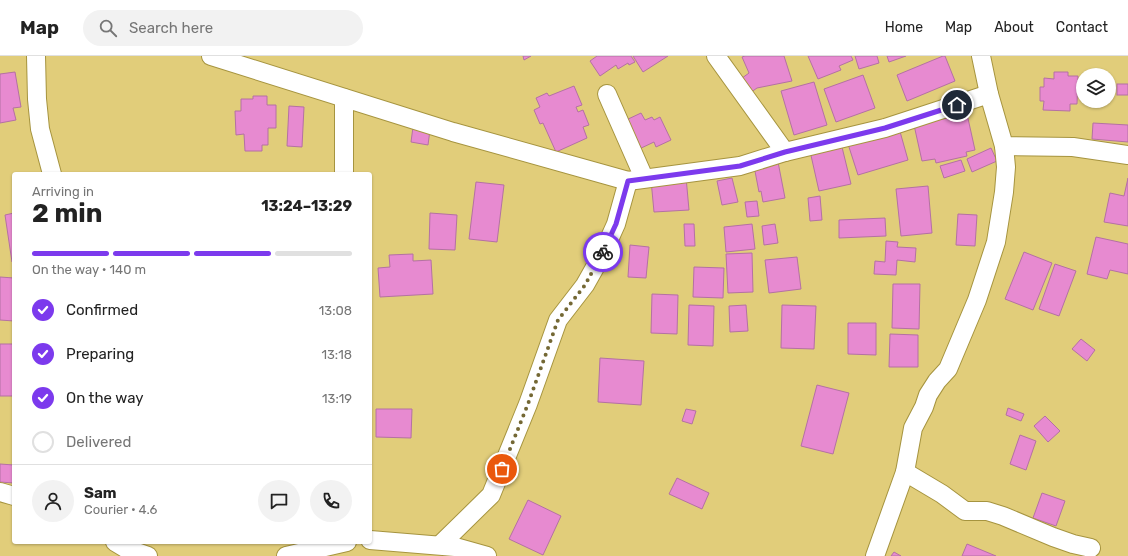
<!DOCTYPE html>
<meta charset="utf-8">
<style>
:root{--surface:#fff;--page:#f2f2f2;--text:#222;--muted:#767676;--line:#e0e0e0;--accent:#7c3aed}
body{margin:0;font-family:Rubik,sans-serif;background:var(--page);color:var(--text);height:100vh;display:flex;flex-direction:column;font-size:15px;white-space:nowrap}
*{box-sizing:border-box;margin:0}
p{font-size:13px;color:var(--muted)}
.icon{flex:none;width:22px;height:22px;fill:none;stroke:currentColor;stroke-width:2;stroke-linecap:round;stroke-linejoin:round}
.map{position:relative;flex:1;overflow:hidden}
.panel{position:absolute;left:12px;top:116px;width:360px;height:372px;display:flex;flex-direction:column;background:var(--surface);border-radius:4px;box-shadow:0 1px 3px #0004}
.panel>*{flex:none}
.controls{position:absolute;left:1076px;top:12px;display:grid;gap:8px}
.controls a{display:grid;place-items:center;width:40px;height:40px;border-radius:50%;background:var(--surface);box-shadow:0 1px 3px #0004;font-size:20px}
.pin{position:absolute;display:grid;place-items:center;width:34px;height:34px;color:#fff;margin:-17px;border:2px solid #fff;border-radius:50%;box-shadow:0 1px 4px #0007}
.courier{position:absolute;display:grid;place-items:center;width:40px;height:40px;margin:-20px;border:3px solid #7c3aed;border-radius:50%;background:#fff;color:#222;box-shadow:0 1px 5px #0007}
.head em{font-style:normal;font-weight:700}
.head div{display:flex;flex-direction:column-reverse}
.head{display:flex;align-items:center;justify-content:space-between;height:68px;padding:0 20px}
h1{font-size:26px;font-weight:700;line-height:30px}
.bar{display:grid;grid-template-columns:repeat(4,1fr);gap:6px 4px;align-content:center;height:48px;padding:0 20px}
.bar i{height:5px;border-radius:3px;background:var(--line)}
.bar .selected{background:var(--accent)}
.bar p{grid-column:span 4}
.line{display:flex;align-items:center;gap:10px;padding:0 20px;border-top:1px solid var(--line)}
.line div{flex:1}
.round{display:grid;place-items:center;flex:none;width:42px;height:42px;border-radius:21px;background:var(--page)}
ol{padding:0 20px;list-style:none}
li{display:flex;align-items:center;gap:12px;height:44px}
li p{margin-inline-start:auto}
li .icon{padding:4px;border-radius:50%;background:var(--accent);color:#fff;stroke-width:4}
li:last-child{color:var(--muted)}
li i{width:22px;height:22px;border:2px solid var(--line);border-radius:50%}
header{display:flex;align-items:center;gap:24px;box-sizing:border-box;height:56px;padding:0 20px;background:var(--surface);border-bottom:1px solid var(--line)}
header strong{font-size:19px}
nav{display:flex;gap:22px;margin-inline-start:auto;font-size:14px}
.search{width:280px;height:36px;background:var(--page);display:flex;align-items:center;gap:10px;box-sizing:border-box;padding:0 14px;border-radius:22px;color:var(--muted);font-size:15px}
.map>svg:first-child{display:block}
.building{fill:#e78ad0;stroke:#b471a3}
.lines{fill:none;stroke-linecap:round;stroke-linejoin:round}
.street-casing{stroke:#a6943f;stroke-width:20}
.street{stroke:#fff;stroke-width:18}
.done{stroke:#746834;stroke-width:4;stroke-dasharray:0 7.2}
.route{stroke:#7c3aed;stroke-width:5}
</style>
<header>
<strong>Map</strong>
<div class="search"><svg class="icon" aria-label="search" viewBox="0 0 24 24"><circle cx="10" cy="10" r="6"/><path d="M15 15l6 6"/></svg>Search here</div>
<nav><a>Home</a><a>Map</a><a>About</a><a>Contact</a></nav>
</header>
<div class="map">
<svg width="1128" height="500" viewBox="0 0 1128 500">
<rect width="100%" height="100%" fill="#e1cd7a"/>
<!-- building -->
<g class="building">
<path d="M523 0H531L524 4Z"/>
<path d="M597 0H631L635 6 629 9 628 7 618 13 616 9 600 20 590 5Z"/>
<path d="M633 0H668L643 16Z"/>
<path d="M745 0H784L792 25 757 32 747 39 738 25 749 17 742 1Z"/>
<path d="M808 0H851L853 4 839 10 841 14 818 23Z"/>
<path d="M855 0H877L879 7 859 13Z"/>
<path d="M887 0H906L889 6Z"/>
<path d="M943 0H945L955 25 907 45 897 19Z"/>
<path d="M15 16 21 51 13 52 16 64 0 67V18Z"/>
<path d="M1054 16H1068V20H1078L1077 48H1070V55L1043 54 1044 45H1040V31H1044V22L1054 23Z"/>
<path d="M863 19 875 52 836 66 824 33Z"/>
<path d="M814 26 827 69 794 79 781 35Z"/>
<rect x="1117" y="28" width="11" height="11"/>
<path d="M574 30 582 49 576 51 578 56 583 54 589 69 583 71 587 82 556 96 543 67 540 68 534 54 540 51 536 42 547 37 549 40Z"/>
<path d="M253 40H267V49H276V72H268V89H262V95H245L244 78 236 79 235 55H241V43H253Z"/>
<path d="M289 50 304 51 302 91 287 90Z"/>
<path d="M641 57 645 64 652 61 654 64 660 61 671 84 656 91 654 86 637 94 624 65Z"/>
<path d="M967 58 975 94 966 96 967 100 936 107 935 103 922 105 914 69Z"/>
<path d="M1093 67 1128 69V86L1092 83Z"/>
<path d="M413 71 430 74 428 89 411 86Z"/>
<path d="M899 72 908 104 858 119 848 88Z"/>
<path d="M841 87 851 128 819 135 810 95Z"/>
<path d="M991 92 997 105 972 116 967 103Z"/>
<path d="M961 104 965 115 944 122 940 110Z"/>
<path d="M778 106 785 142 763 146 761 135 759 136 754 110Z"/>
<path d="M686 121 689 154 654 156 651 124Z"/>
<path d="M732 122 738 146 722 149 717 125Z"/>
<path d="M1128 122V170L1104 166 1110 137 1124 140Z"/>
<path d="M476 126 504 129 497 186 469 183Z"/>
<path d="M928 130 932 177 901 180 896 133Z"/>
<path d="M820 140 822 164 810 165 808 142Z"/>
<path d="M757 145 759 160 747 161 745 146Z"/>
<path d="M14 157V206H12L5 159Z"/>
<path d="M430 157 457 159 455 194 429 193Z"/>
<path d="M958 158 977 159 975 190 956 189Z"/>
<path d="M885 162 886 180 839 182V164Z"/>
<path d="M684 168H694L695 190H685Z"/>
<path d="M752 168 755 193 726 196 724 171Z"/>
<path d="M775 168 778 187 764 189 762 170Z"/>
<path d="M1096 181 1128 188V218L1110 214 1107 223 1087 218Z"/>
<path d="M886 185 898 186 897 191 916 192 915 206 897 204 896 219 874 218 875 205 885 206Z"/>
<path d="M630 189 649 191 646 222 628 221Z"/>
<path d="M1024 196 1052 207 1033 254 1005 243Z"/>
<path d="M752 197 753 236 728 237 726 198Z"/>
<path d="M413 198V205L431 204 433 238 380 241 378 212 390 211 389 199Z"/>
<path d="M797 201 801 233 769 237 765 204Z"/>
<path d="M1055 208 1076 215 1059 260 1039 253Z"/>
<path d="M694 211 724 212 723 242 693 241Z"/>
<path d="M0 221 14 222V265L0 264Z"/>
<path d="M893 228H920L919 273 892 272Z"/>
<path d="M652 238 678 239 677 278 651 277Z"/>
<path d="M689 249 714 250 713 290 688 289Z"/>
<path d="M746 249 748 275 730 276 729 250Z"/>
<path d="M782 249 816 250 814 293 781 292Z"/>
<path d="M848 267H876V299L848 298Z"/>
<path d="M890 278 918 279V311H889Z"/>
<path d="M1081 283 1095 294 1087 305 1072 293Z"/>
<rect x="0" y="288" width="14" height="52"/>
<path d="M600 302 644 305 641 349 598 346Z"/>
<path d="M817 329 849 337 833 398 801 390Z"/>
<path d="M1008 352 1024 358 1021 365 1006 359Z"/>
<path d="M376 353H412L411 382 376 381Z"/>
<path d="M686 353 696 355 692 368 682 365Z"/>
<path d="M1045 360 1060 375 1048 386 1034 370Z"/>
<path d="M1020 379 1036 385 1026 414 1010 408Z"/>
<path d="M0 408 14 409V427L0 426Z"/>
<path d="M677 422 709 437 702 453 669 438Z"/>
<path d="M1042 437 1065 445 1056 470 1033 462Z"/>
<path d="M528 444 561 460 543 499 509 483Z"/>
<path d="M967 488 996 500H962Z"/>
<path d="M894 496 901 500H891Z"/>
</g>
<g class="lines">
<!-- street casing -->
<g class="street-casing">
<g id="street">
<path d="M36 0 37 43 40 73 52 118"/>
<path d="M211 0 453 76 628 125"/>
<path d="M716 0 785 96"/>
<path d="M981 0 989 38 1004 90 1073 91 1128 99"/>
<path d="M607 38 644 122"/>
<path d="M344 42V118"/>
<path d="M905 416 942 438 965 455H987L1003 460 1053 481 1073 488 1091 492"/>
<path d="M0 436 14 440"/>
<path d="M370 484 455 491 487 500"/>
<path d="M115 486 125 492 148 500"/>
<path d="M440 489 491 439 528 348 558 264 585 229 603 197 616 168 628 125 740 110 785 96 885 72 989 38"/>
<path d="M286 500 347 486"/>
<path d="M875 500 905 416 913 372 924 351 928 339 937 325 948 313 977 244 996 186 1004 136 1006 111 1004 90"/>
</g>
</g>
<!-- street -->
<use href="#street" class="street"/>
</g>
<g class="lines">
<!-- done -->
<path class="done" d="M502 413 528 348 558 264 585 229 603 196"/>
<!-- route -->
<path class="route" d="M603 196 616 168 628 125 740 110 785 96 885 72 957 49"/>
</g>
</svg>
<div class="controls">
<a><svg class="icon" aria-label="layers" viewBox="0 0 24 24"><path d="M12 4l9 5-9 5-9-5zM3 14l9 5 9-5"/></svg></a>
</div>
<div class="pin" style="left:502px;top:413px;background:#ea580c"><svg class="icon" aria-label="bag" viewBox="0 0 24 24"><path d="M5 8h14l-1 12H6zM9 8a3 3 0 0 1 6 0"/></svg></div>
<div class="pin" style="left:957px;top:49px;background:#1f2937"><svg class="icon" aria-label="home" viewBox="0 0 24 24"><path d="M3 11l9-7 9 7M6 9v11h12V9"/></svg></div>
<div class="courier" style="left:603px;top:196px"><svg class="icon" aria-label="bike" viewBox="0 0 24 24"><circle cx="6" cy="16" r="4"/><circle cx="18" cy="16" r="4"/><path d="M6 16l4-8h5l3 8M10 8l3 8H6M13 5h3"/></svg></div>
<section class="panel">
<div class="head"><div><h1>2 min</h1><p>Arriving in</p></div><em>13:24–13:29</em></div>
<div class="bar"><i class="selected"></i><i class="selected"></i><i class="selected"></i><i></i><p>On the way · 140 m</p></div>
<ol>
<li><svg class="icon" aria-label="check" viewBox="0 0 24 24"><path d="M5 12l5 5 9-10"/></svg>Confirmed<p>13:08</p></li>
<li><svg class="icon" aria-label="check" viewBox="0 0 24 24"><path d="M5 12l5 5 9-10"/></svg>Preparing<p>13:18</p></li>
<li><svg class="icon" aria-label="check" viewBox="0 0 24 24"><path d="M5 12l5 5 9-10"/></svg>On the way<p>13:19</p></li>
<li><i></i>Delivered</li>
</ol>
<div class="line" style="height:72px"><a class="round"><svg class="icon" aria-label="person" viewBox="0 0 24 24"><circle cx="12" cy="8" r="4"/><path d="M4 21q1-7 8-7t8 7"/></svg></a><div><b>Sam</b><p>Courier · 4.6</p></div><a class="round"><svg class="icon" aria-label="chat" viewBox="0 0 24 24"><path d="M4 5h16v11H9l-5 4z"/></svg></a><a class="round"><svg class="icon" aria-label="phone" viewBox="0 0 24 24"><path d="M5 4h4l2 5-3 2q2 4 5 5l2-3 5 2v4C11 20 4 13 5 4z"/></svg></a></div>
</section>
</div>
